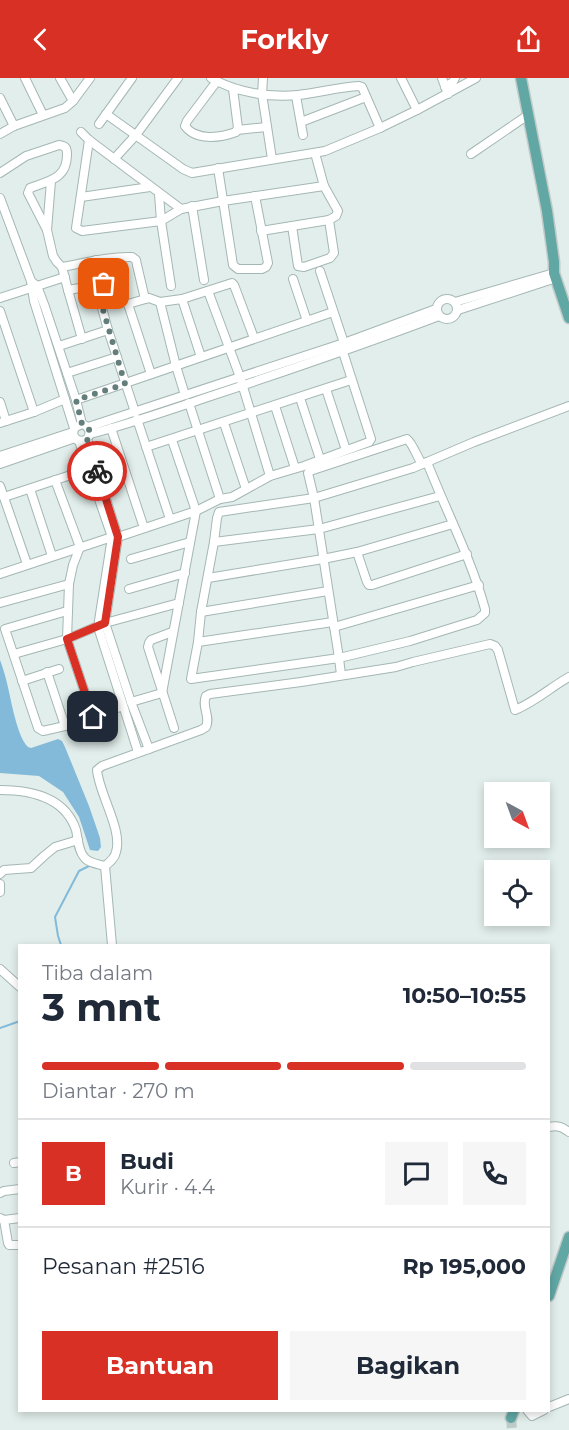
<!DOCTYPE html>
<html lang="id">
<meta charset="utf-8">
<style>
:root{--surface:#fff;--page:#f6f6f7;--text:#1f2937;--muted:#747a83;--line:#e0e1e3;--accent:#d93025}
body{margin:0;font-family:Montserrat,sans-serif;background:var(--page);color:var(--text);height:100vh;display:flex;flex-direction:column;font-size:22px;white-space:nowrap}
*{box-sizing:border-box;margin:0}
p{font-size:20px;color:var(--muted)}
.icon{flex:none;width:33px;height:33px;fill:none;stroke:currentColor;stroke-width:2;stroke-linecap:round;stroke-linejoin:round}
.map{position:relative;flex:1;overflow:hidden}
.drawer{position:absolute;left:18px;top:866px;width:532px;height:468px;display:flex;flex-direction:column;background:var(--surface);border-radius:0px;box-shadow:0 3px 9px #0003}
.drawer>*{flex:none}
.needle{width:39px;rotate:139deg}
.controls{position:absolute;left:484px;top:704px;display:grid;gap:12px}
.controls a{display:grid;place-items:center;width:66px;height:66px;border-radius:0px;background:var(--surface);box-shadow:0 3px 9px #0003;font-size:30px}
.pin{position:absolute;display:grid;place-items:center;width:51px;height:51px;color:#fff;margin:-26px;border-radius:12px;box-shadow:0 3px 9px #0006}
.courier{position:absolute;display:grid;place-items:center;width:60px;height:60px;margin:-30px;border:4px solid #d93025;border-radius:50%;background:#fff;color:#222;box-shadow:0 2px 8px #0007}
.summary em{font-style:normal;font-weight:700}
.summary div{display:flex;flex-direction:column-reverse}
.summary{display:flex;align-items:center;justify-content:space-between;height:102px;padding:0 24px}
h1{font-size:39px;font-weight:700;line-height:45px}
.bar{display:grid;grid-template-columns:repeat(4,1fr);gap:9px 6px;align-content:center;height:72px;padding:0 24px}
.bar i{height:8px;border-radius:4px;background:var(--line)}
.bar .active{background:var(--accent)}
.bar p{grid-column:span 4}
.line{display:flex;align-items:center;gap:15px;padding:0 24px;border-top:2px solid var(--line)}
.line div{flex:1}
.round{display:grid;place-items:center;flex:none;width:63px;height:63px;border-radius:0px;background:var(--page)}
.button{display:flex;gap:12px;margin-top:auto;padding:12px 24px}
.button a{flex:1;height:69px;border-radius:0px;background:var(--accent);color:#fff;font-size:24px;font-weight:700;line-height:69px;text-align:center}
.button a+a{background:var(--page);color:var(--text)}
header{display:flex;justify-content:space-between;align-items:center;height:78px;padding:0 24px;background:var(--accent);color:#fff;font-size:27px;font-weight:700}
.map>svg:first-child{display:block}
.water{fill:#83bad9}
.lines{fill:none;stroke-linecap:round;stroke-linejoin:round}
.stream{stroke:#83bad9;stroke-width:2}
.major-tunnel{stroke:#bbcbc9;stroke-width:10;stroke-dasharray:10 5;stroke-linecap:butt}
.minor-casing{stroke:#a4b7b4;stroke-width:10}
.major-casing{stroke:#c0cac9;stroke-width:13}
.minor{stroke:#fff;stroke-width:8}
.major{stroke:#61a8a5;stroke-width:10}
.done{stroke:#637e7b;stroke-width:6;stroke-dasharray:0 10.8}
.route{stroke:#d93025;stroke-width:8}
</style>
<header><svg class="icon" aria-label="back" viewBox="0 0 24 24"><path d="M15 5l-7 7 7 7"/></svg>Forkly<svg class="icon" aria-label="share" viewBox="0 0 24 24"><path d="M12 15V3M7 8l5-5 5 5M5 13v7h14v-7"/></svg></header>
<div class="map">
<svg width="569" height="1352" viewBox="0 0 569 1352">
<rect width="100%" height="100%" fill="#e2eeeb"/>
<!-- water -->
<path class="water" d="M0 582C3 590 5 597 7 605 11 621 17 659 28 669L31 670 58 661 62 663 65 669 89 728 100 760 101 769 98 773 90 772 79 739 63 714 39 698 0 695Z"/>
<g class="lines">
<!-- stream -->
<g class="stream">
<path d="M61 867 58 858 55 839 79 793 89 788"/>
<path d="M0 950 20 943"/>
</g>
<!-- major-tunnel -->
<path class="major-tunnel" d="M511 1340 512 1352"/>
<!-- minor casing -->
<g class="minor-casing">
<g id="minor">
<path d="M25 0 43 37"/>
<path d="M60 0 73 23"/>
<path d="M211 0C235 14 270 20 298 17 318 15 339 9 359 8L362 9 380 50"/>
<path d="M263 0 262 16 272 81"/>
<path d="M401 0 417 32"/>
<path d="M442 0 448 16"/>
<path d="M217 3 187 43 185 48C196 63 220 60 236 54L238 50 233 11"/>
<path d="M445 9 453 4 455 0"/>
<path d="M296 18 303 57"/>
<path d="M0 20 14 48"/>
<path d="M106 36 183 91 192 95 325 73 380 50 417 32 476 0"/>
<path d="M301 44 366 19"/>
<path d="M99 46 132 0"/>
<path d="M237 52 267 49"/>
<path d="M81 54 89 62 181 131 223 123 324 108"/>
<path d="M0 56 14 48 65 30 73 23 90 0"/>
<path d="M89 62 76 150 82 153 161 143 181 131"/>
<path d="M471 76 528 37"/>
<path d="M114 81 136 57 178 0"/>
<path d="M218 90 233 187 238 191H262L266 189 268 185 255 118"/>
<path d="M0 95 26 78 59 67C66 68 67 70 67 77 67 101 48 103 30 110L28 115 47 152 53 178 57 184 62 189 68 212 103 206 111 212 121 223 128 226 149 220 160 224 182 221 232 205 234 207 254 260"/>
<path d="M159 116 161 143 171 208"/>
<path d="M81 119 150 109"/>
<path d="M0 120 31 203 34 223 74 350"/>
<path d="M192 128 204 202"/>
<path d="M292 148 298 188 304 189 330 180 334 175 329 142"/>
<path d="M47 152 51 103"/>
<path d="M261 153 329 142 336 138 338 133 324 108 315 75"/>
<path d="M96 182 103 206"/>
<path d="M62 189C85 185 109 178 132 179L136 182 137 187 145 221"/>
<path d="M320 193 344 265"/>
<path d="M293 201 307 243"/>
<path d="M31 203 37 208 45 229 76 322 82 346"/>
<path d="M96 208 108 252 135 334"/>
<path d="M68 212 82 261"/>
<path d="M208 213 240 299 270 398"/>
<path d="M0 220 65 199"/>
<circle cx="447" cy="231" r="10"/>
<path d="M182 221 201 279"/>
<path d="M160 224 176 288 185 317"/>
<path d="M455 224 554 195"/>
<path d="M128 226 151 296"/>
<path d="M458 232 556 200"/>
<path d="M0 233 34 334"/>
<path d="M59 268 108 252"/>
<path d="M67 295 117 279"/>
<path d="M326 311 346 372"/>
<path d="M300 320 320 381"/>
<path d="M76 322 333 234"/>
<path d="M0 324 6 343"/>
<path d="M189 325 220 421"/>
<path d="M275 328 295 390"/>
<path d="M137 341 170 441"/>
<path d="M0 345 34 334 65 321"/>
<path d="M224 345 246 411"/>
<path d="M88 349 344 265 436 231"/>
<path d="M111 350 144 450"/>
<path d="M90 356C133 345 175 330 217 316 292 291 365 266 439 238"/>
<path d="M87 361 83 363 77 362 73 357 74 350 82 346C89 348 92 355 87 361L118 459 105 545 131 624 149 671"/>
<path d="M79 363 112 459 98 549 138 674"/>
<path d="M146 369 351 302"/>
<path d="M0 378 73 354"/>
<path d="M0 386 75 360"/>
<path d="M422 386C417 379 413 366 407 361L310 393 308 395 314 420 339 580 410 563 477 542 485 535V531C471 480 446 433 427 384"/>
<path d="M55 402 80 469 73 487 69 506 67 561 93 639"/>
<path d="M0 408 27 486"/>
<path d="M30 411 52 478"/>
<path d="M4 419 89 391"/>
<path d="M118 459 196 433 220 421 232 419 270 398 304 388 369 364 371 361 343 274"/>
<path d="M214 464 319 451 440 418"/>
<path d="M357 474 367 504 369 507H372L467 476"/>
<path d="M131 481 190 464"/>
<path d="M0 496 112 459"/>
<path d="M208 500 323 481 357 474 453 446"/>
<path d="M129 511 185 495"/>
<path d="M0 525 69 506"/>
<path d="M67 533 5 551 38 650 43 653 65 648 123 628"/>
<path d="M201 534 328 513"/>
<path d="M334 549 479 507"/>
<path d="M172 554 151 562 149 565 148 569 174 650"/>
<path d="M198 564 333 544"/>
<path d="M14 576 67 561 105 545 179 525"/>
<path d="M47 594 65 648"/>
<path d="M341 597 339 580 191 601 198 564 201 534 214 464 217 440 219 434 314 420 413 390 474 364 569 328"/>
<path d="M22 603 59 591"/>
<path d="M131 624 162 615 196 433 172 362"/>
<path d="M0 712C31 712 65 719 76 752 78 761 78 772 84 779 88 785 98 786 105 788 110 784 115 780 116 774 123 752 99 716 97 692L102 688 201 652 206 649C211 638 201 629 206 618L210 616 301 604 396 589 413 584 490 566 495 568 498 572 515 632C535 624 551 609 569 599"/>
<path d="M105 788 112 867"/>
<path d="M0 796 4 792 31 790 44 778 55 769 78 762"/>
<path d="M0 806V814"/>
<path d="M0 891 20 909"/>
<path d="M549 1049C558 1047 562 1049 569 1054"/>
<path d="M14 1085 20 1084"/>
<path d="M0 1115 4 1113 20 1111"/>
<path d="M0 1140 4 1142 20 1140"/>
<path d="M4 1142 8 1165 9 1167H20"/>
<path d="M549 1329 569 1321"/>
<path d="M527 1332 532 1338 544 1332"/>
</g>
</g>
<!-- major casing -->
<g class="major-casing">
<g id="major">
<path d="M521 0 547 133 554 184V195L569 240"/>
<path d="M549 1218 569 1159"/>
<path d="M511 1340 514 1332"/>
</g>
</g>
<!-- minor -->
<use href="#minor" class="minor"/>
<!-- major -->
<use href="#major" class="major"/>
</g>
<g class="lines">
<!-- done -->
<path class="done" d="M97 393 87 361C92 354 89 348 82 346L76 322 125 306 96 208 104 206"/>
<!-- route -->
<path class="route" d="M93 639 67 561 105 545 118 459 97 393"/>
</g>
</svg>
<div class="controls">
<a><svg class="needle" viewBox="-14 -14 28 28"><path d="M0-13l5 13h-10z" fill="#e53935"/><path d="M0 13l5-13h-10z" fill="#747a83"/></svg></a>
<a><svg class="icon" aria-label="locate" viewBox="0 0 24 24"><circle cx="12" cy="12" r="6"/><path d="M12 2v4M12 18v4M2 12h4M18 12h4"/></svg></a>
</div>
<div class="pin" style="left:104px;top:206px;background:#ea580c"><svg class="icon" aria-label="bag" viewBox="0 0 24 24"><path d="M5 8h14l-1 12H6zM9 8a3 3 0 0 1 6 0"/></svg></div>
<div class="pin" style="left:93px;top:639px;background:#1f2937"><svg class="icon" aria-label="home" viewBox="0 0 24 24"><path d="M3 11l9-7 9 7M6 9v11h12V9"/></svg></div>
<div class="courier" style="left:97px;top:393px"><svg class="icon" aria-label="bike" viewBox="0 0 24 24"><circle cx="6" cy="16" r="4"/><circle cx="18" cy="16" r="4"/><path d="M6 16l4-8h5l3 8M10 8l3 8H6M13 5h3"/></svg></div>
<section class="drawer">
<div class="summary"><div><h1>3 mnt</h1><p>Tiba dalam</p></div><em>10:50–10:55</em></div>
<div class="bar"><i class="active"></i><i class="active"></i><i class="active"></i><i></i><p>Diantar · 270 m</p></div>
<div class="line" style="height:108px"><b class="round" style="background:var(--accent);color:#fff">B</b><div><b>Budi</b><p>Kurir · 4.4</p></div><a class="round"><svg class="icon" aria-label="chat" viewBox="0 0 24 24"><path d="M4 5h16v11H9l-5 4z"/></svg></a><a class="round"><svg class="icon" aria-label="phone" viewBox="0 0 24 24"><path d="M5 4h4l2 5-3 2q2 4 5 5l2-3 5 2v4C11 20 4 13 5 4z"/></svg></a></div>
<div class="line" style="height:78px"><div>Pesanan #2516</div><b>Rp 195,000</b></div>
<div class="button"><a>Bantuan</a><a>Bagikan</a></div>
</section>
</div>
